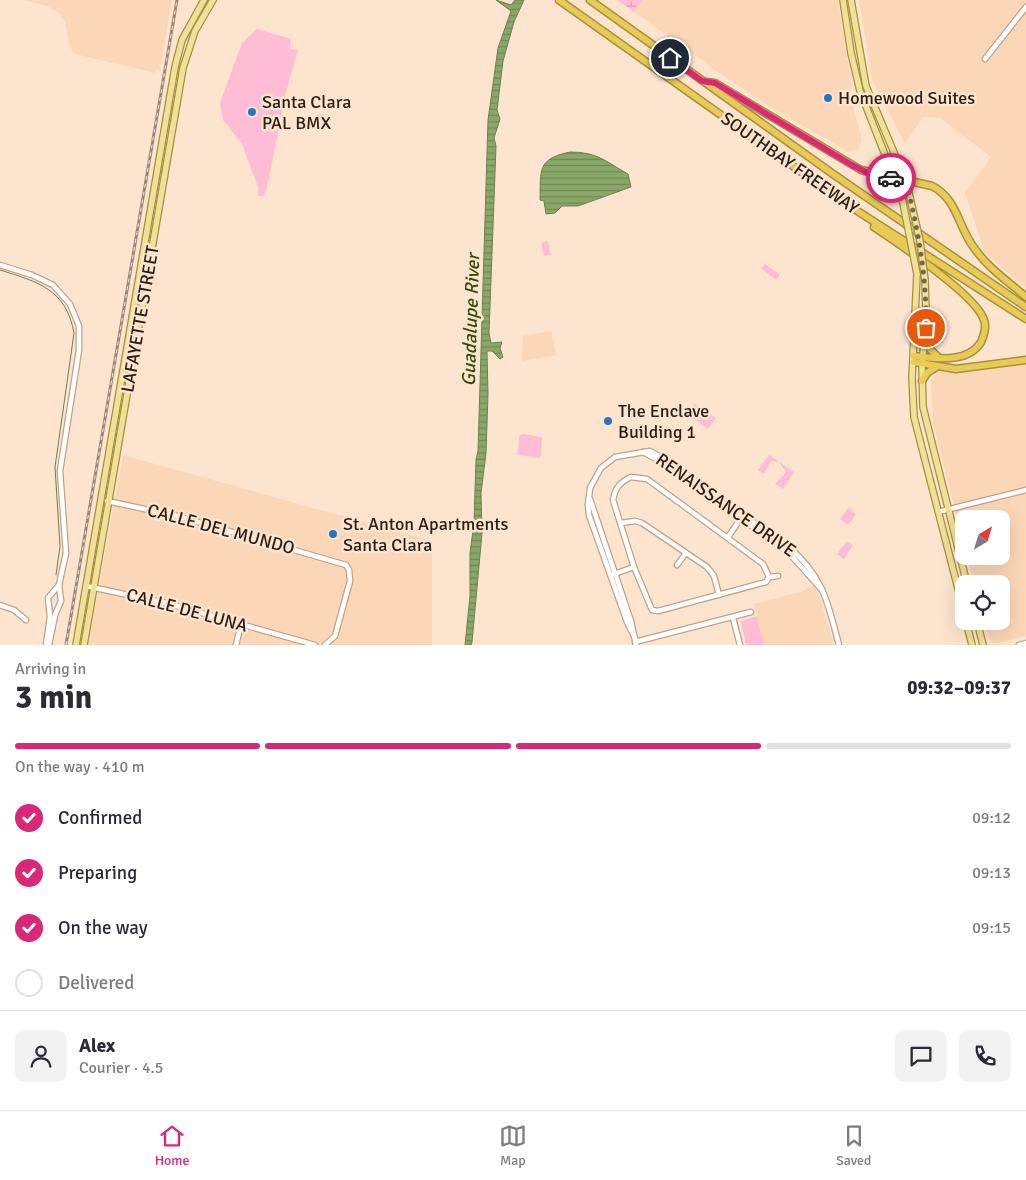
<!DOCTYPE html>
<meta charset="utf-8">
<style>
:root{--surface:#fff;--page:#f2f2f3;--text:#2b2b33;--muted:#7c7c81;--line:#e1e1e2;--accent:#db2777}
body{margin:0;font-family:Signika,sans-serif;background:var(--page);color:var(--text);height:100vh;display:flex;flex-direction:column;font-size:19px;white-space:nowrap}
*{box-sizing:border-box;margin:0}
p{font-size:16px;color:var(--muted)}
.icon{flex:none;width:28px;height:28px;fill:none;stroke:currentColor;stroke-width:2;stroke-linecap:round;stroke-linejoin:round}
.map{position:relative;height:645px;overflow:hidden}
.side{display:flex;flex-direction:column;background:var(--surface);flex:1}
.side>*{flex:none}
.needle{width:32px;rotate:38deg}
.fabs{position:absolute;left:955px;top:510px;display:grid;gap:10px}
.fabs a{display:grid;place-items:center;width:55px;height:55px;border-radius:10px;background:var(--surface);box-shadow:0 5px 20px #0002;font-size:25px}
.pin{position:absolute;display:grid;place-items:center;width:42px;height:42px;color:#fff;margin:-21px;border:2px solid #fff;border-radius:50%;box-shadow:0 1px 5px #0007}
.courier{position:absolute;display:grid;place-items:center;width:50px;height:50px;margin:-25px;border:4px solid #db2777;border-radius:50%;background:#fff;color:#222;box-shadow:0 1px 6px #0007}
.headline em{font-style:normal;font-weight:700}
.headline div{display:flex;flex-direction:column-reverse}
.headline{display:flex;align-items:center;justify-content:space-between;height:85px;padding:0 15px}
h1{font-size:32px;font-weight:700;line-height:38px}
.bar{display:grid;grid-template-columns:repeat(4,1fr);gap:8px 5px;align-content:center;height:60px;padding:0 15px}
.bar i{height:6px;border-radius:4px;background:var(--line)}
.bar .active{background:var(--accent)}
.bar p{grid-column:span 4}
.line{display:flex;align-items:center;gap:12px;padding:0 15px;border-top:1px solid var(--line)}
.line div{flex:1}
.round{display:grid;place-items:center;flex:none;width:52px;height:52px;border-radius:10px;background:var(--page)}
ol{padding:0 15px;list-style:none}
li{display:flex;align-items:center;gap:15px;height:55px}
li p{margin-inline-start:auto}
li .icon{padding:5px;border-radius:50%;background:var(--accent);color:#fff;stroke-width:4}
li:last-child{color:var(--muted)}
li i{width:28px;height:28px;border:2px solid var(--line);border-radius:50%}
.dock{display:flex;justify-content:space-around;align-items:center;height:70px;border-top:1px solid var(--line);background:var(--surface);font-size:14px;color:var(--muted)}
.dock a{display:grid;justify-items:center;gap:2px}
.dock .active{color:var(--accent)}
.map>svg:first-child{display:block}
.built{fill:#fcd7b7}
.green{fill:#febcd5}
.wetland{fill:url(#wetland-marsh)}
.water{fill:url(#water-rules);stroke:#6d8050}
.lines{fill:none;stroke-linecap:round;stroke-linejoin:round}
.stream{stroke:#6d8050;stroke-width:1}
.minor-casing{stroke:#c0a28a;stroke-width:7}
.major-casing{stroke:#a6903f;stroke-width:8}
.highway-casing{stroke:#a6903f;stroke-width:9}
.minor{stroke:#fff;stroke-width:4.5}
.major{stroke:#f1e098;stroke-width:5.5}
.highway{stroke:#e7cb54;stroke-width:6}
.rail-casing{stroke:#9b8878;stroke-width:3}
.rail{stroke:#fde4cf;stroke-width:1;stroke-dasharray:4;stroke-linecap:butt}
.major-bridge-casing{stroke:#a6903f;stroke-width:8;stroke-linecap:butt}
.major-bridge{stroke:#f1e098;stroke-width:5.5}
.done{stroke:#756557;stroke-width:5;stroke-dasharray:0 9}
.route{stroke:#db2777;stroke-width:6}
.poi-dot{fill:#2b74c5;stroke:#fde4cf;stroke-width:2}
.labels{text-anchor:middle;stroke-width:5;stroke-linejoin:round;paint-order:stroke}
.poi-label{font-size:18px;fill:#2c2117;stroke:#fde4cf;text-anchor:start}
.street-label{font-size:18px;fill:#2c2117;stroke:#fde4cf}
.water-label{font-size:19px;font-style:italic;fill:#345009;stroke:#fde4cf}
</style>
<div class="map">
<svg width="1026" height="645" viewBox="0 0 1026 645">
<defs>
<pattern id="wetland-marsh" width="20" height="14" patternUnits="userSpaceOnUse" patternTransform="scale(1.25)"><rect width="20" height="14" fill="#febcd5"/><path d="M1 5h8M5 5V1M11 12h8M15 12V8" fill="none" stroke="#daa1b6"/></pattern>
<pattern id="water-rules" width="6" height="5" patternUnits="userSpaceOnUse" patternTransform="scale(1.25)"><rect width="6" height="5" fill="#89a868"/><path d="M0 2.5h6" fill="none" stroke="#708855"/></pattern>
</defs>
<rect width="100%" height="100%" fill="#fde4cf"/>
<!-- built -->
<g class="built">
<path d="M23 0H172L160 70 156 69 155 73 75 54 70 47 65 22 59 13 47 6Z"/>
<path d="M642 0H838L852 88 850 94 862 140 858 149 849 152 773 109 725 77 634 12Z"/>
<path d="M859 0H1026V288L985 253 965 193 991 157 940 118 923 117 905 144 872 80Z"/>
<path d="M551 331 556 355 522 361 523 336Z"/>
<path d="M1026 364V636L998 643 992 642 988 636 984 621H1001V584H974L967 556H1001V519H964V543L933 424 931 380 937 372H966Z"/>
<path d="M123 455 432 541V645H88Z"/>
<path d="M814 585 819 595 834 645H764L754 604 801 592Z"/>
</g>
<!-- green -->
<g class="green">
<path d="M257 29 291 39 290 49 298 50 286 92 267 188 263 196H258V187L242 144 223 120 220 103 242 43Z"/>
<path d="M548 241 551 255 544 256 541 243Z"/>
<path d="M765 264 780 275 776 280 761 268Z"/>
<path d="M694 404 716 418 708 429 687 414Z"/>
<path d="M522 434 542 437 541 456 539 458 518 455 519 436Z"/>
<path d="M769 455 794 472 783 489 775 484 786 472 779 462 771 461 764 474 758 470Z"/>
<path d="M848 508 856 514 848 525 840 519Z"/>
<path d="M847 541 853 545 844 559 837 554Z"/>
<path d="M757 616 764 645H746L741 621Z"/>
</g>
<!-- wetland -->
<path class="wetland" d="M617 0H642L634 12Z"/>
<!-- water -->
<g class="water">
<path d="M496 0 511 5 515 0H524L514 22 503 61 497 110 500 119 494 138 496 146 489 333 491 343 502 342 500 348 503 357 500 359 492 351H487L488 394 486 453 481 493 482 533 472 642 471 645H465L470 596V553L474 523 476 460 478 451 488 120 498 48 511 11Z"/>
<path d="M570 152C597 152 605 161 628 174L631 187 578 206H562L555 213 546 214 544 201 540 200C541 171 536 159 570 152Z"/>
</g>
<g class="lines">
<!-- stream -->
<path class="stream" d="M0 270C38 282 66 289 74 333L55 467 60 546 56 575"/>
<!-- minor casing -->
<g class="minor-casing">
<g id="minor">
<path d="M985 59 1026 7"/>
<path d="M0 265 32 275 53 285 70 304 79 326V350L60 471 66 553 59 585 61 601 55 615 49 645"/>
<path d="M643 452 662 462 788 552 822 590"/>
<path d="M631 477 647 479 763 564 769 577 766 582 658 611 652 610 634 567 613 500C615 488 620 482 631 477Z"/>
<path d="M590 499 631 621 636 645"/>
<path d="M107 501 177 516 346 565 349 570 350 581 335 636 325 645"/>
<path d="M938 512 1026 490"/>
<path d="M621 523 635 521 642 523 707 567 714 576 719 595"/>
<path d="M728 537 741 518"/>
<path d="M677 565 686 553"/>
<path d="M614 574 634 567"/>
<path d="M769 577 778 576"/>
<path d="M86 586 166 603 315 645"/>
<path d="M0 605 14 610 26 620"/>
<path d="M733 618 740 645"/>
<path d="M635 638 627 622 589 515 588 505 590 488 601 468 615 457 650 451 665 459 791 549C824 578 828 604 839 645"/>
<path d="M635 642 751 612"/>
<path d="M46 645 50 617 48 598 59 585"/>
<path d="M236 645 241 624"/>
<path d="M1019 645 1026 643"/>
</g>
</g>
<!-- major casing -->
<g class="major-casing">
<g id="major">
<path d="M843 0 851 53 860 91 902 198"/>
<path d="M851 0 866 86 906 181 911 202"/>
<path d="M917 274 912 378 914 417 964 612"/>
<path d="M925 280 926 314 922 367 923 407 967 584"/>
<path d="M966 621 972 645"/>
<path d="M977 621 983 645"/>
<path d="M76 645 175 67 182 40 204 0"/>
<path d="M84 645 183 68 195 31 213 0"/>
</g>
</g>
<!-- highway casing -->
<g class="highway-casing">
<g id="highway">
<path d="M559 0 848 205 1026 319"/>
<path d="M590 0 833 174 1026 307"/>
<path d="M705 82 715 83 861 170 932 186C958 199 958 228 975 249 988 268 1009 282 1026 297"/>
<path d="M874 173 883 169 888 159"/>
<path d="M874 227C898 243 976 295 984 320 987 327 984 335 981 342 968 364 935 358 914 356"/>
<path d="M925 339 929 348 938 357"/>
<path d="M914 362 956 369 1026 360"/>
<path d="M922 381 927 373 938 366"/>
</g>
</g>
<!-- minor -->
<use href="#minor" class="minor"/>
<!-- major -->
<use href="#major" class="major"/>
<!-- highway -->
<use href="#highway" class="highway"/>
<!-- rail casing -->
<g class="rail-casing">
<path id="rail" d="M66 645 177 0"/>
</g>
<!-- rail -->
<use href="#rail" class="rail"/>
<!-- major-bridge casing -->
<g class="major-bridge-casing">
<g id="major-bridge">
<path d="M902 198 917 274"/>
<path d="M911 202 920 241 925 280"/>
</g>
</g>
<!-- major-bridge -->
<use href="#major-bridge" class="major-bridge"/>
</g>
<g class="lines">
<!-- done -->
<path class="done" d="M891 178 906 181C918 230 927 277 926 328"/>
<!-- route -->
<path class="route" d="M670 58 702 81 715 83 852 165 870 174 891 178"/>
</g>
<!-- markers -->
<g class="poi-dot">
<circle cx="828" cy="98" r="5"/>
<circle cx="252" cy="112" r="5"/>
<circle cx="608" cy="421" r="5"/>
<circle cx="333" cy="534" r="5"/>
</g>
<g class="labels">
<!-- poi labels -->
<g class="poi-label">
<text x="838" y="104">Homewood Suites</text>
<text x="262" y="108">Santa Clara<tspan x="262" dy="21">PAL BMX</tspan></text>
<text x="618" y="417">The Enclave<tspan x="618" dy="21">Building 1</tspan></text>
<text x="343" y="530">St. Anton Apartments<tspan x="343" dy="21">Santa Clara</tspan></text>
</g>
<!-- street labels -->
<g class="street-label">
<text transform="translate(790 163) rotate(35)" y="6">SOUTHBAY FREEWAY</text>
<text transform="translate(140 319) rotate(-80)" y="6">LAFAYETTE STREET</text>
<text transform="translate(726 505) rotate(35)" y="6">RENAISSANCE DRIVE</text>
<text transform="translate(221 529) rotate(15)" y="6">CALLE DEL MUNDO</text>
<text transform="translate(187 610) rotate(15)" y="6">CALLE DE LUNA</text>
</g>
<!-- water labels -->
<g class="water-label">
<text transform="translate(470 320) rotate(-88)" y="7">Guadalupe River</text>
</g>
</g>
</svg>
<div class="fabs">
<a><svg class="needle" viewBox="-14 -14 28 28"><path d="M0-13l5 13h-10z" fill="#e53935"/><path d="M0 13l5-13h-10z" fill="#7c7c81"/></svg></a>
<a><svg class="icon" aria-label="locate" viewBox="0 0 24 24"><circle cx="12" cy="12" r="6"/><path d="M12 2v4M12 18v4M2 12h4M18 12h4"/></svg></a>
</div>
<div class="pin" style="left:926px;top:328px;background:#ea580c"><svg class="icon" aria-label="bag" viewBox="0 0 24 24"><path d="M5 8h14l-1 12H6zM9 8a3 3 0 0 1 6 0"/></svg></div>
<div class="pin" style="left:670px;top:58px;background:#1f2937"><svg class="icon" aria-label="home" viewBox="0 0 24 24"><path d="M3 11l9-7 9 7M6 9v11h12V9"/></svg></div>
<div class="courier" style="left:891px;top:178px"><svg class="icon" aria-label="car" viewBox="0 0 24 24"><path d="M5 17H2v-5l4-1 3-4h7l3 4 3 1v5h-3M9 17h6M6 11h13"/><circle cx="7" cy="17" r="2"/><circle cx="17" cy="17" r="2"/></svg></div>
</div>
<section class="side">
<div class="headline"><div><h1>3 min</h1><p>Arriving in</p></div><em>09:32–09:37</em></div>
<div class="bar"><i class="active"></i><i class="active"></i><i class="active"></i><i></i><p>On the way · 410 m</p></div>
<ol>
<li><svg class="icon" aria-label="check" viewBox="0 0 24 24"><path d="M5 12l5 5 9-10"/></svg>Confirmed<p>09:12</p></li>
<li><svg class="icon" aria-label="check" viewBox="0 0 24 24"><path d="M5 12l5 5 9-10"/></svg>Preparing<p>09:13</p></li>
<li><svg class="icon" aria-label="check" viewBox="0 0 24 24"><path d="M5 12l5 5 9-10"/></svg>On the way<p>09:15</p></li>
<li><i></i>Delivered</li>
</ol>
<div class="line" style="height:90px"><a class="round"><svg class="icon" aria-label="person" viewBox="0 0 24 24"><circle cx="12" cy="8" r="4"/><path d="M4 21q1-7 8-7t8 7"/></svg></a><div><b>Alex</b><p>Courier · 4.5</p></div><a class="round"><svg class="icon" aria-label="chat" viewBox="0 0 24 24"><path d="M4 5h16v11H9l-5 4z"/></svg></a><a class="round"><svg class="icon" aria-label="phone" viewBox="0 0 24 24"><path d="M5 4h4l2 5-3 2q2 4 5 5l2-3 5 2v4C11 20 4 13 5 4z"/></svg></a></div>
</section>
<nav class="dock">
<a class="active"><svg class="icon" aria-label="home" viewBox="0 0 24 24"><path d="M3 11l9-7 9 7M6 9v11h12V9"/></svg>Home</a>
<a><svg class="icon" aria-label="map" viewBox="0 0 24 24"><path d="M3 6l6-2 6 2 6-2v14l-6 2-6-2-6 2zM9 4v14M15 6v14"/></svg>Map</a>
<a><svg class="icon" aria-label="saved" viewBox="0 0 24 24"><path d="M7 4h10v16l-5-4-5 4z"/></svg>Saved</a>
</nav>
